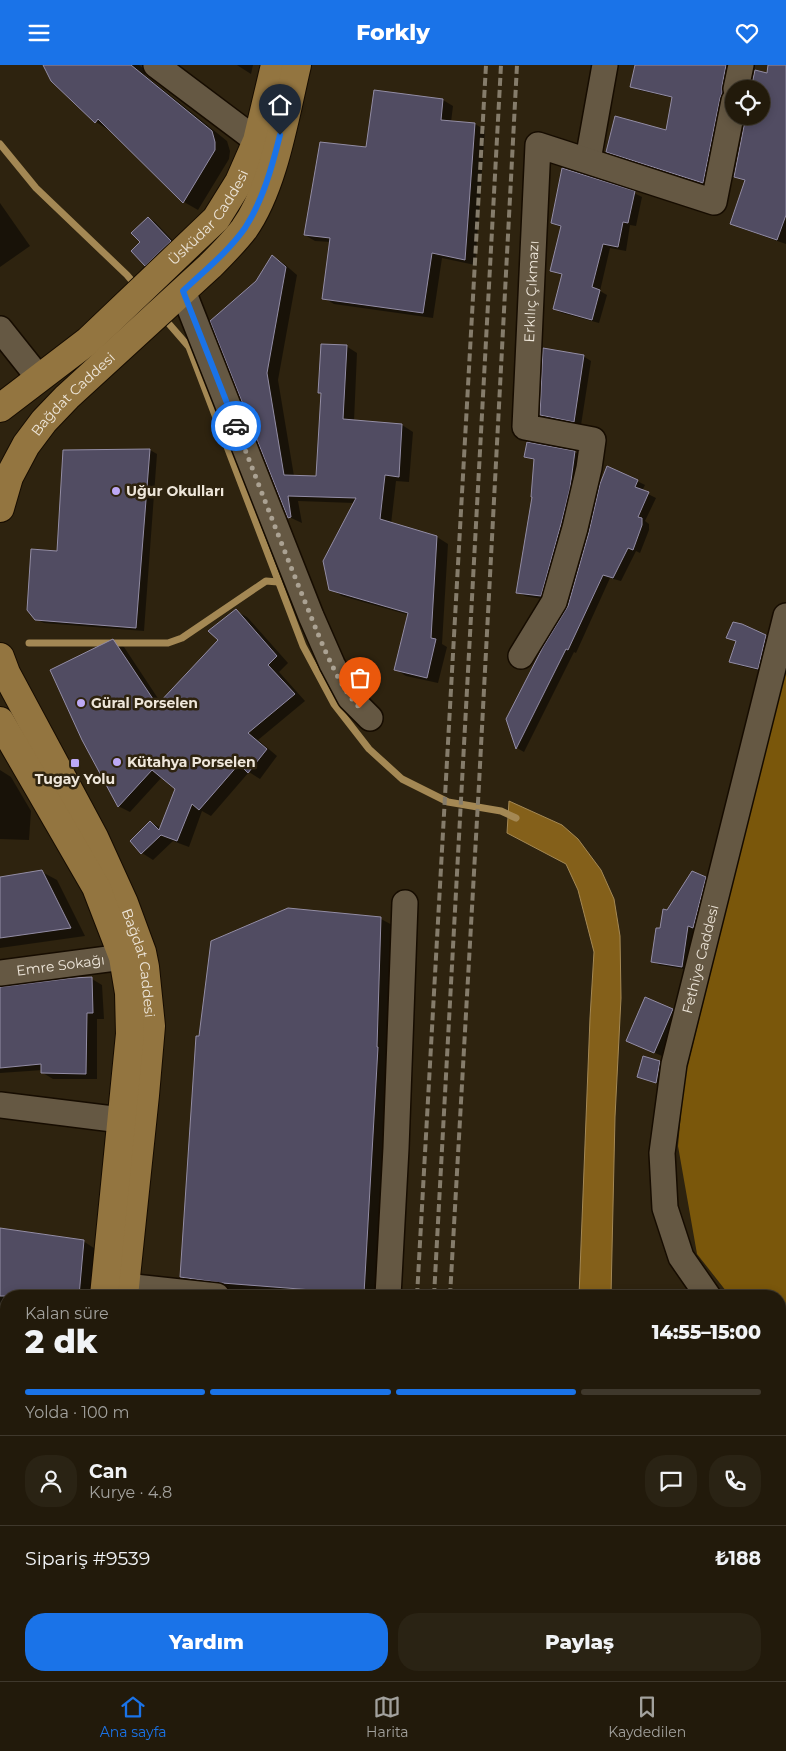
<!DOCTYPE html>
<html lang="tr">
<meta charset="utf-8">
<style>
:root{--surface:#221a0b;--page:#2a2314;--text:#f1f3f6;--muted:#a2a19d;--line:#3f382c;--accent:#1a73e8}
body{margin:0;font-family:Montserrat,sans-serif;background:var(--page);color:var(--text);height:100vh;display:flex;flex-direction:column;font-size:19px;white-space:nowrap}
*{box-sizing:border-box;margin:0}
p{font-size:16px;color:var(--muted)}
.icon{flex:none;width:28px;height:28px;fill:none;stroke:currentColor;stroke-width:2;stroke-linecap:round;stroke-linejoin:round}
.map{position:relative;flex:1;overflow:hidden}
.details{position:absolute;left:0px;top:1225px;width:786px;height:391px;display:flex;flex-direction:column;background:var(--surface);border-radius:20px 20px 0 0;box-shadow:0 2px 8px #0003,0 0 0 1px var(--line)}
.details>*{flex:none}
.controls{position:absolute;left:725px;top:15px;display:grid;gap:10px}
.controls a{display:grid;place-items:center;width:45px;height:45px;border-radius:50%;background:var(--surface);box-shadow:0 2px 8px #0003,0 0 0 1px var(--line);font-size:25px}
.pin{position:absolute;display:grid;place-items:center;width:42px;height:42px;color:#fff;margin:-51px -21px;border-radius:50% 50% 50% 0;rotate:-45deg;box-shadow:0 0 5px #0007}
.pin .icon{rotate:45deg}
.courier{position:absolute;display:grid;place-items:center;width:50px;height:50px;margin:-25px;border:4px solid #1a73e8;border-radius:50%;background:#fff;color:#222;box-shadow:0 1px 6px #0007}
.summary em{font-style:normal;font-weight:800}
.summary div{display:flex;flex-direction:column-reverse}
.summary{display:flex;align-items:center;justify-content:space-between;height:85px;padding:0 25px}
h1{font-size:32px;font-weight:800;line-height:38px}
.bar{display:grid;grid-template-columns:repeat(4,1fr);gap:8px 5px;align-content:center;height:60px;padding:0 25px}
.bar i{height:6px;border-radius:4px;background:var(--line)}
.bar .current{background:var(--accent)}
.bar p{grid-column:span 4}
.line{display:flex;align-items:center;gap:12px;padding:0 25px;border-top:1px solid var(--line)}
.line div{flex:1}
.round{display:grid;place-items:center;flex:none;width:52px;height:52px;border-radius:20px;background:var(--page)}
.action{display:flex;gap:10px;margin-top:auto;padding:10px 25px}
.action a{flex:1;height:58px;border-radius:20px;background:var(--accent);color:#fff;font-size:20px;font-weight:800;line-height:58px;text-align:center}
.action a+a{background:var(--page);color:var(--text)}
header{display:flex;justify-content:space-between;align-items:center;height:65px;padding:0 25px;background:var(--accent);color:#fff;font-size:22px;font-weight:800}
.tab-bar{display:flex;justify-content:space-around;align-items:center;height:70px;border-top:1px solid var(--line);background:var(--surface);font-size:14px;color:var(--muted)}
.tab-bar a{display:grid;justify-items:center;gap:2px}
.tab-bar .current{color:var(--accent)}
.map>svg:first-child{display:block}
.green{fill:#513a0d}
.forest{fill:#7a570b}
.water{fill:#84601a;stroke:#a48854}
.shadow{fill:#0007}
.lines{fill:none;stroke-linecap:round;stroke-linejoin:round}
.stream{stroke:#a48854;stroke-width:7}
.building{fill:#514c62;stroke:#938da5}
.minor-casing{stroke:#160c00;stroke-width:28}
.major-casing{stroke:#160c00;stroke-width:30}
.minor{stroke:#655843;stroke-width:25}
.major{stroke:#937540;stroke-width:28}
.rail{stroke:#857c6b;stroke-width:4;stroke-dasharray:8 4;stroke-linecap:butt}
.done{stroke:#aba293;stroke-width:5;stroke-dasharray:0 9}
.route{stroke:#1a73e8;stroke-width:6}
.poi-dot{fill:#bda9f5;stroke:#2e230f;stroke-width:2}
.labels{text-anchor:middle;stroke-width:5;stroke-linejoin:round;paint-order:stroke}
.street-label{font-size:14px;fill:#eee6da;stroke:#2e230f}
.poi-label{font-size:14px;font-weight:bold;fill:#eee6da;stroke:#2e230f;text-anchor:start}
</style>
<header><svg class="icon" aria-label="menu" viewBox="0 0 24 24"><path d="M4 6h16M4 12h16M4 18h16"/></svg>Forkly<svg class="icon" aria-label="heart" viewBox="0 0 24 24"><path d="M12 20l-8-8c-3-5 5-10 8-4 3-6 11-1 8 4z"/></svg></header>
<div class="map">
<svg width="786" height="1616" viewBox="0 0 786 1616">
<rect width="100%" height="100%" fill="#2e230f"/>
<!-- green -->
<path class="green" d="M693 1610H739L743 1616H685Z"/>
<!-- forest -->
<path class="forest" d="M786 605V1303L780 1296V1231H730L697 1189 678 1081 684 1015Z"/>
<!-- water -->
<path class="water" d="M509 736 562 760 578 774 601 805 614 834 620 871 621 933 615 1052 611 1231H579L590 953 594 887 578 825 566 799 507 768Z"/>
<!-- shadow -->
<g class="shadow">
<path d="M45 0H139L147 6 145 10 227 76 230 86 229 94 198 145 184 137 110 66 96 57 52 15Z"/>
<path d="M237 0H253L251 9 240 2Z"/>
<path d="M636 0H735L710 121 614 90 607 86 667 67 673 33 638 25 631 21Z"/>
<path d="M770 0H786V179L740 163 731 158 746 117 735 111 761 51Z"/>
<path d="M443 35 453 41 451 57 475 59 485 65 475 200 442 193 433 253 334 239 324 233 331 177 315 176 305 170Z"/>
<path d="M634 128 642 132 636 161 630 160 626 186 610 183 600 226 607 230 599 258 562 248 554 244 563 211 552 206 562 163 552 158Z"/>
<path d="M0 138 30 181 0 202Z"/>
<path d="M148 153 155 157 177 180 153 204 145 200 141 177Z"/>
<path d="M272 191 283 198 297 210 278 315 294 411 317 412 322 329 319 327 346 281 357 288 354 356 402 360 413 367 409 417 396 416 391 459 437 472 448 479 442 579 447 582 438 618 406 611 395 604 409 550 342 531 331 524 354 438 298 436 302 458 289 452 212 256 257 217Z"/>
<path d="M583 291 591 296 581 360 549 354 541 350Z"/>
<path d="M528 378 575 387 582 392 548 535 525 531 518 527 534 432 535 396 526 391Z"/>
<path d="M150 385 157 389 144 566 44 558 36 554 58 488 64 386Z"/>
<path d="M637 416 645 420 642 426 656 433 645 456 649 459V465L640 488 636 486 621 516 610 513 576 588 574 587 524 687 517 683 508 654Z"/>
<path d="M236 546 247 552 288 598 279 607 305 636 258 675 277 691 260 714 249 707 211 751 202 746 189 782 173 776 153 795 142 788 131 776 150 757 161 763 176 724 162 712 130 747 118 741 113 575 124 582 161 638 219 575Z"/>
<path d="M742 560 772 575 765 607 737 600 731 596 737 577 728 573Z"/>
<path d="M0 705 11 712 31 746 29 775 0 774Z"/>
<path d="M42 807 57 815 85 871 0 883V813Z"/>
<path d="M705 813 712 817 700 865 694 864 689 905 659 900 652 896 667 846Z"/>
<path d="M288 844 381 854 396 862 379 1231H310L238 1226 196 1220 181 1212 200 972Z"/>
<path d="M92 914 102 920 104 954H97V1014H53L43 1008V1005L0 1008V923Z"/>
<path d="M672 945 680 949 662 991 635 979Z"/>
<path d="M660 997 663 999 659 1019 638 1012Z"/>
<path d="M0 1165 83 1176 97 1185 94 1231H6V1265L0 1263Z"/>
<path d="M0 1302 6 1304V1501L0 1496Z"/>
<path d="M780 1392 786 1400V1508L780 1500Z"/>
<path d="M786 1567V1616H761L755 1610H780V1572Z"/>
<path d="M126 1610H197L196 1616H125Z"/>
<rect x="235" y="1610" width="132" height="6"/>
<rect x="500" y="1610" width="59" height="6"/>
</g>
<g class="lines">
<!-- stream -->
<g class="stream">
<path d="M0 79 36 123 127 210 138 223"/>
<path d="M163 252 189 282 303 581 334 639 369 684 402 714 448 737 501 746 516 753"/>
<path d="M29 578H168L182 573 266 516 278 517"/>
</g>
</g>
<!-- building -->
<g class="building">
<path d="M43 0H131L212 66 215 77V85L183 138 98 54 95 58 51 16Z"/>
<path d="M635 0H726L722 21V28L720 33 703 118 606 87 615 51 666 65 672 32 630 22Z"/>
<path d="M768 0H786V150L777 175 730 159 745 115 734 112 746 51H761V24H751L755 5 767 8Z"/>
<path d="M374 25 443 34 441 55 475 58 465 195 432 188 423 248 322 234 330 173 304 170 320 77 366 82Z"/>
<path d="M562 103 635 126 628 158 623 157 618 182 603 179 592 222 600 225 592 255 553 244 562 209 550 206 561 161 551 158Z"/>
<path d="M148 152 171 176 145 201 131 186 140 177 131 168Z"/>
<path d="M272 190 286 202 267 308 284 410 316 411 321 328H318L321 279 347 280 343 354 402 359 399 412 385 410 380 454 437 471 431 573 436 574 427 613 394 605 408 548 329 525 323 496 356 433 288 431 291 452 288 453 210 256 256 216Z"/>
<path d="M543 283 584 290 574 357 540 350Z"/>
<path d="M527 377 575 386 570 423 561 459 541 531 516 528 532 432H531L534 394 524 392Z"/>
<path d="M150 384 136 563 35 555 27 545 31 484 57 486 63 385Z"/>
<path d="M607 401 638 415 635 422 649 427 638 452 642 453V460L633 485 628 483 613 513 603 510 568 585 566 584 516 684 506 654 543 582 568 541 589 467 600 419Z"/>
<path d="M236 544 277 591 268 600 295 629 248 668 267 684 248 708 239 699 199 745 192 739 177 776 161 770 141 789 130 776 150 756 159 765 175 724 152 705 118 742 82 675 50 605 113 574 157 640 218 575 208 566Z"/>
<path d="M733 557 742 559 766 570 758 604 729 597 736 576 726 573Z"/>
<path d="M42 805 71 863 0 873V812Z"/>
<path d="M692 806 706 812 693 863 688 861 682 902 651 897 656 863H660L663 844 667 845Z"/>
<path d="M288 843 381 852 377 982H378L364 1229 222 1218 180 1212 196 971H199L211 876Z"/>
<path d="M92 912 93 948H87L86 1009 41 1008V999L0 1003V922L72 913Z"/>
<path d="M645 932 673 944 654 988 626 976Z"/>
<path d="M643 991 660 996 656 1018 637 1012Z"/>
<path d="M0 1163 84 1175 79 1231H0Z"/>
</g>
<g class="lines">
<!-- minor casing -->
<g class="minor-casing">
<g id="minor">
<path d="M156 0 257 76"/>
<path d="M736 24 741 0"/>
<path d="M588 95 605 0"/>
<path d="M183 226 311 551 332 599 350 633 370 653"/>
<path d="M0 264 39 313"/>
<path id="s1" d="M521 591 554 537 575 463 589 403 593 375 525 362 538 80 714 137 734 36"/>
<path id="s2" d="M0 908 123 892"/>
<path d="M0 1040 121 1055"/>
<path d="M125 1221 217 1231"/>
<path d="M388 1231 396 1083 405 838"/>
<path id="s3" d="M708 1231 681 1192 665 1143 662 1088 674 999 786 551"/>
<path d="M0 1283 6 1285"/>
<path d="M780 1329 786 1337"/>
<path d="M0 1550 6 1557"/>
<path d="M198 1616V1610"/>
<path d="M367 1616V1610"/>
<path d="M472 1616V1610"/>
</g>
</g>
<!-- major casing -->
<g class="major-casing">
<g id="major">
<path id="s4" d="M0 343 88 276 216 154 239 117 257 76 275 0"/>
<path id="s5" d="M0 443 9 412 26 380 44 356 67 332 210 201C222 189 234 177 244 164 274 122 285 50 297 0"/>
<path id="s6" d="M0 592 6 608 94 772 124 838 142 887 145 902 151 961 145 1030 124 1231"/>
<path d="M0 656 96 822 123 892 129 928 130 969 104 1231"/>
<path d="M58 1616V1610"/>
<path d="M82 1616 83 1610"/>
</g>
</g>
<!-- minor -->
<use href="#minor" class="minor"/>
<!-- major -->
<use href="#major" class="major"/>
<!-- rail -->
<g class="rail">
<path d="M417 1231 486 0"/>
<path d="M434 1231 501 0"/>
<path d="M450 1231 479 719 517 0"/>
<path d="M396 1616 397 1610"/>
<path d="M412 1616 413 1610"/>
<path d="M428 1616V1610"/>
</g>
</g>
<g class="lines">
<!-- done -->
<path class="done" d="M236 361C258 418 280 475 303 532 317 565 335 618 360 643"/>
<!-- route -->
<path class="route" d="M236 361 183 226C204 206 228 187 245 163 263 135 272 102 280 70"/>
</g>
<!-- markers -->
<g class="poi-dot">
<circle cx="116" cy="426" r="5"/>
<circle cx="81" cy="638" r="5"/>
<circle cx="117" cy="697" r="5"/>
<rect x="70" y="693" width="10" height="10" rx="2.5"/>
</g>
<g class="labels">
<!-- street labels -->
<g class="street-label">
<text dy="5" stroke="none"><textPath href="#s4" startOffset="284">Üsküdar Caddesi</textPath></text>
<text dy="5" stroke="none"><textPath href="#s1" startOffset="435">Erkılıç Çıkmazı</textPath></text>
<text dy="5" stroke="none"><textPath href="#s5" startOffset="138">Bağdat Caddesi</textPath></text>
<text dy="5" stroke="none"><textPath href="#s3" startOffset="352">Fethiye Caddesi</textPath></text>
<text dy="5" stroke="none"><textPath href="#s6" startOffset="338">Bağdat Caddesi</textPath></text>
<text dy="5" stroke="none"><textPath href="#s2" startOffset="61">Emre Sokağı</textPath></text>
</g>
<!-- poi labels -->
<g class="poi-label">
<text x="126" y="431">Uğur Okulları</text>
<text x="91" y="643">Güral Porselen</text>
<text x="127" y="702">Kütahya Porselen</text>
<text x="75" y="719" text-anchor="middle">Tugay Yolu</text>
</g>
</g>
</svg>
<div class="controls">
<a><svg class="icon" aria-label="locate" viewBox="0 0 24 24"><circle cx="12" cy="12" r="6"/><path d="M12 2v4M12 18v4M2 12h4M18 12h4"/></svg></a>
</div>
<div class="pin" style="left:360px;top:643px;background:#ea580c"><svg class="icon" aria-label="bag" viewBox="0 0 24 24"><path d="M5 8h14l-1 12H6zM9 8a3 3 0 0 1 6 0"/></svg></div>
<div class="pin" style="left:280px;top:70px;background:#1f2937"><svg class="icon" aria-label="home" viewBox="0 0 24 24"><path d="M3 11l9-7 9 7M6 9v11h12V9"/></svg></div>
<div class="courier" style="left:236px;top:361px"><svg class="icon" aria-label="car" viewBox="0 0 24 24"><path d="M5 17H2v-5l4-1 3-4h7l3 4 3 1v5h-3M9 17h6M6 11h13"/><circle cx="7" cy="17" r="2"/><circle cx="17" cy="17" r="2"/></svg></div>
<section class="details">
<div class="summary"><div><h1>2 dk</h1><p>Kalan süre</p></div><em>14:55–15:00</em></div>
<div class="bar"><i class="current"></i><i class="current"></i><i class="current"></i><i></i><p>Yolda · 100 m</p></div>
<div class="line" style="height:90px"><a class="round"><svg class="icon" aria-label="person" viewBox="0 0 24 24"><circle cx="12" cy="8" r="4"/><path d="M4 21q1-7 8-7t8 7"/></svg></a><div><b>Can</b><p>Kurye · 4.8</p></div><a class="round"><svg class="icon" aria-label="chat" viewBox="0 0 24 24"><path d="M4 5h16v11H9l-5 4z"/></svg></a><a class="round"><svg class="icon" aria-label="phone" viewBox="0 0 24 24"><path d="M5 4h4l2 5-3 2q2 4 5 5l2-3 5 2v4C11 20 4 13 5 4z"/></svg></a></div>
<div class="line" style="height:65px"><div>Sipariş #9539</div><b>₺188</b></div>
<div class="action"><a>Yardım</a><a>Paylaş</a></div>
</section>
</div>
<nav class="tab-bar">
<a class="current"><svg class="icon" aria-label="home" viewBox="0 0 24 24"><path d="M3 11l9-7 9 7M6 9v11h12V9"/></svg>Ana sayfa</a>
<a><svg class="icon" aria-label="map" viewBox="0 0 24 24"><path d="M3 6l6-2 6 2 6-2v14l-6 2-6-2-6 2zM9 4v14M15 6v14"/></svg>Harita</a>
<a><svg class="icon" aria-label="saved" viewBox="0 0 24 24"><path d="M7 4h10v16l-5-4-5 4z"/></svg>Kaydedilen</a>
</nav>
